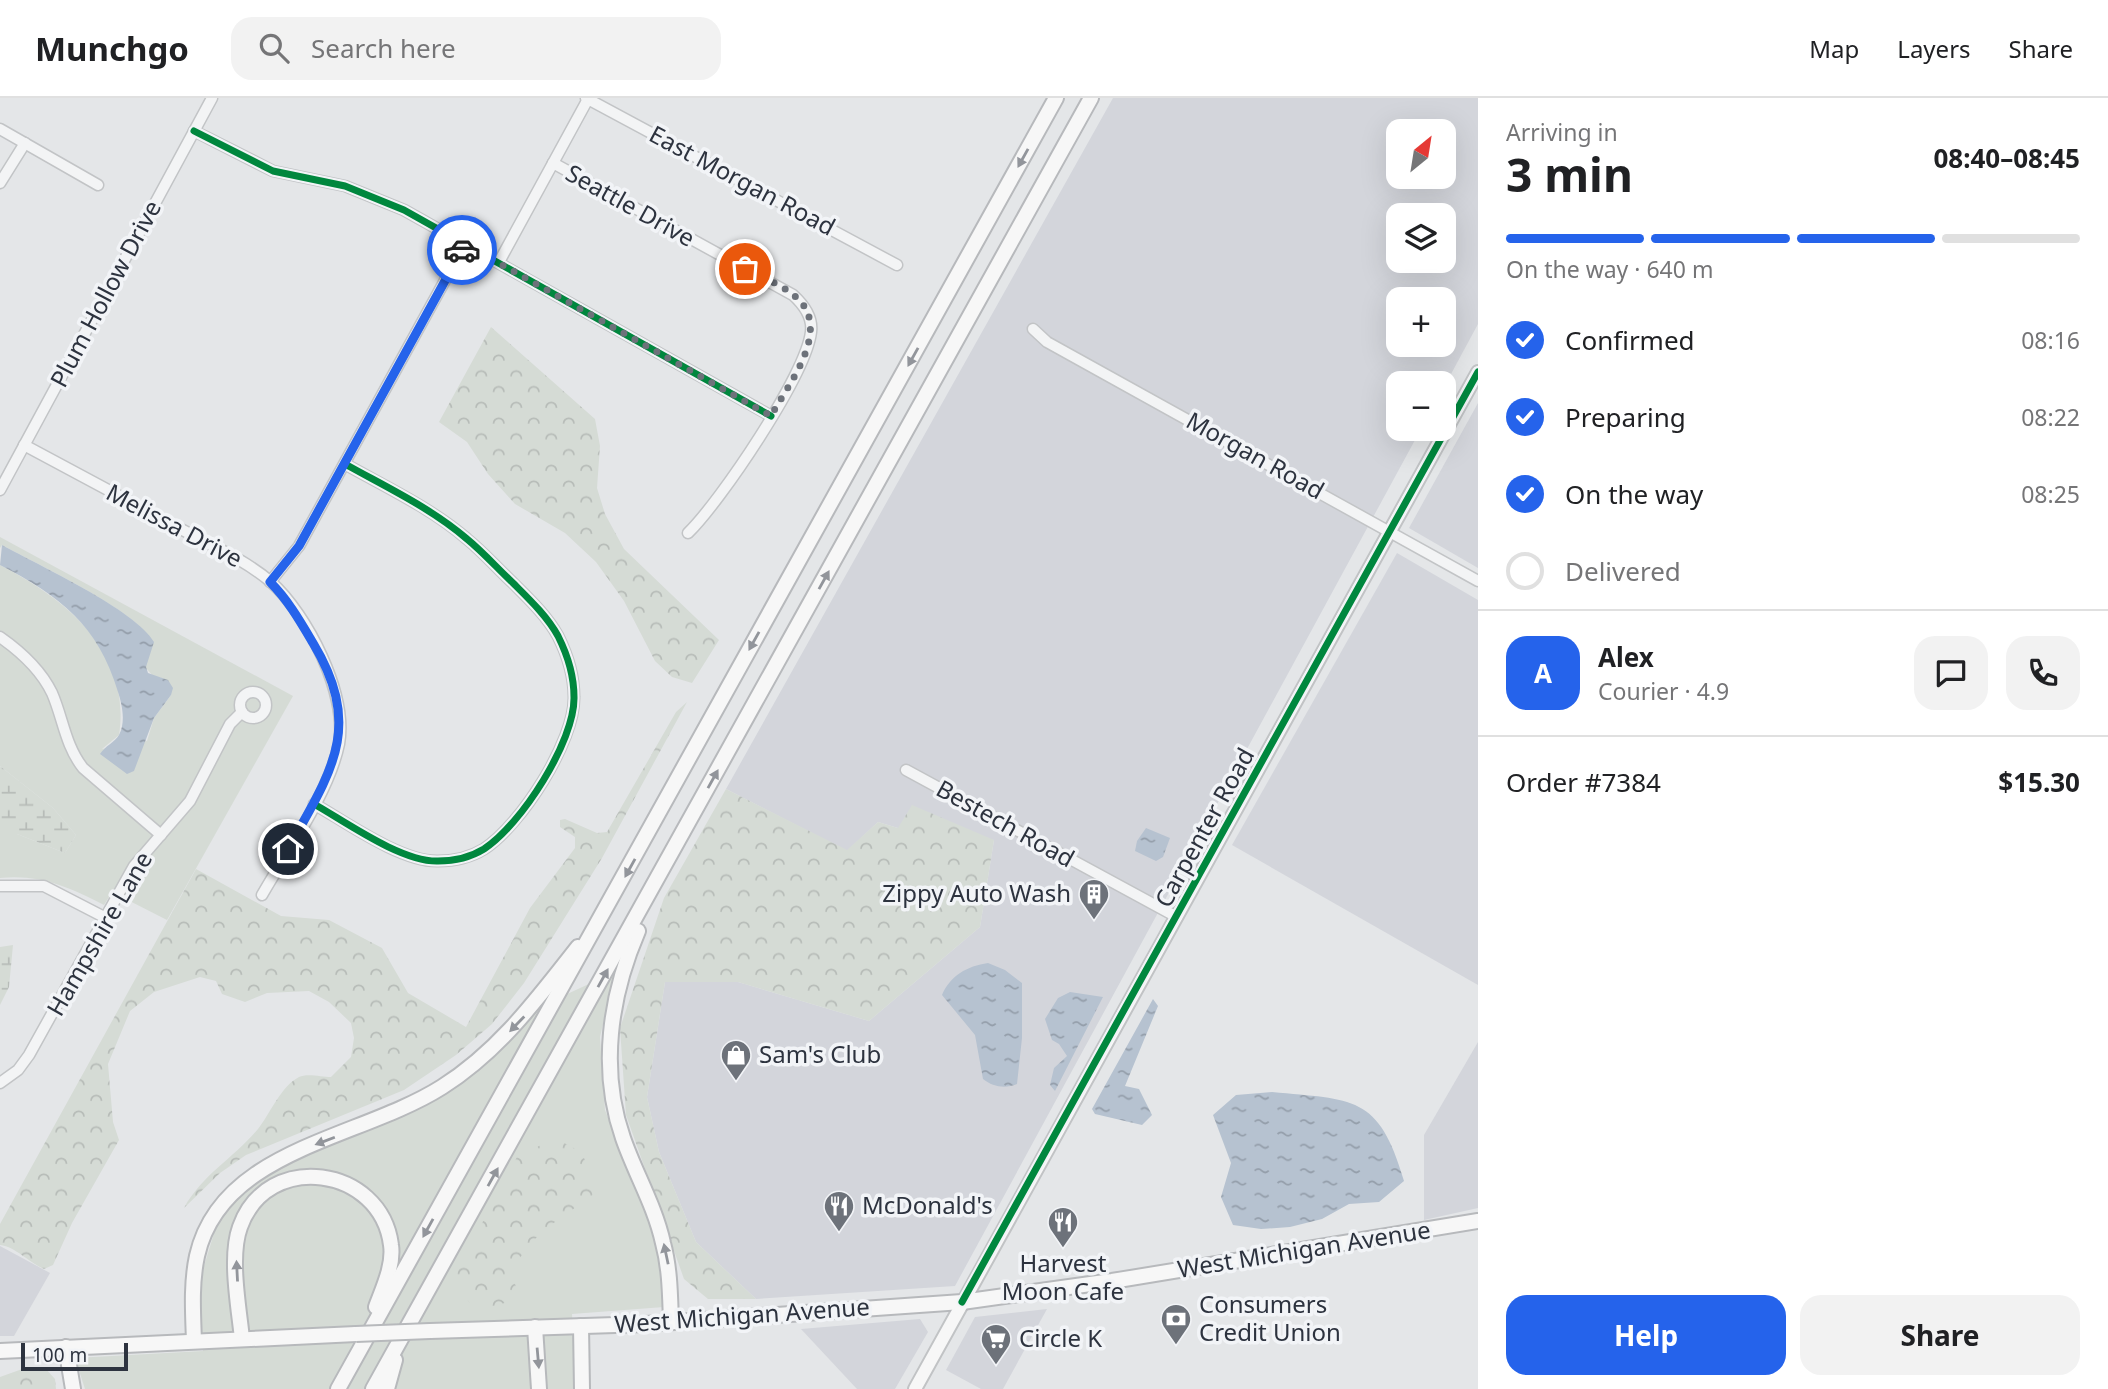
<!DOCTYPE html>
<meta charset="utf-8">
<style>
:root{--surface:#fff;--page:#f2f2f2;--text:#202124;--muted:#757577;--line:#e0e0e0;--accent:#2563eb}
body{margin:0;font-family:"Noto Sans",sans-serif;background:var(--page);color:var(--text);height:100vh;display:flex;flex-direction:column;font-size:26px;white-space:nowrap}
*{box-sizing:border-box;margin:0}
p{font-size:23px;color:var(--muted)}
.icon{flex:none;width:38px;height:38px;fill:none;stroke:currentColor;stroke-width:2;stroke-linecap:round;stroke-linejoin:round}
.map{position:relative;flex:1;overflow:hidden}
.panel{display:flex;flex-direction:column;background:var(--surface);width:630px}
.panel>*{flex:none}
.needle{width:46px;rotate:30deg}
.controls{position:absolute;left:1386px;top:21px;display:grid;gap:14px}
.controls a{display:grid;place-items:center;width:70px;height:70px;border-radius:14px;background:var(--surface);box-shadow:0 7px 28px #0002;font-size:35px}
.scale{position:absolute;left:21px;bottom:18px;width:107px;box-sizing:border-box;padding-left:7px;border:4px solid #2d333f;border-top:0;font-size:19px;line-height:24px;white-space:nowrap;color:#2d333f;-webkit-text-stroke:5px #f2f4f7;paint-order:stroke}
.pin{position:absolute;display:grid;place-items:center;width:60px;height:60px;color:#fff;margin:-30px;border:4px solid #fff;border-radius:50%;box-shadow:0 2px 7px #0007}
.courier{position:absolute;display:grid;place-items:center;width:70px;height:70px;margin:-35px;border:5px solid #2563eb;border-radius:50%;background:#fff;color:#222;box-shadow:0 2px 9px #0007}
.head em{font-style:normal;font-weight:700}
.head div{display:flex;flex-direction:column-reverse}
.head{display:flex;align-items:center;justify-content:space-between;height:119px;padding:0 28px}
h1{font-size:46px;font-weight:700;line-height:52px}
.bar{display:grid;grid-template-columns:repeat(4,1fr);gap:10px 7px;align-content:center;height:84px;padding:0 28px}
.bar i{height:9px;border-radius:5px;background:var(--line)}
.bar .selected{background:var(--accent)}
.bar p{grid-column:span 4}
.line{display:flex;align-items:center;gap:18px;padding:0 28px;border-top:2px solid var(--line)}
.line div{flex:1}
.round{display:grid;place-items:center;flex:none;width:74px;height:74px;border-radius:21px;background:var(--page)}
ol{padding:0 28px;list-style:none}
li{display:flex;align-items:center;gap:21px;height:77px}
li p{margin-inline-start:auto}
li .icon{padding:7px;border-radius:50%;background:var(--accent);color:#fff;stroke-width:4}
li:last-child{color:var(--muted)}
li i{width:38px;height:38px;border:4px solid var(--line);border-radius:50%}
.cta{display:flex;gap:14px;margin-top:auto;padding:14px 28px}
.cta a{flex:1;height:80px;border-radius:21px;background:var(--accent);color:#fff;font-size:28px;font-weight:700;line-height:80px;text-align:center}
.cta a+a{background:var(--page);color:var(--text)}
header{display:flex;align-items:center;gap:42px;box-sizing:border-box;height:98px;padding:0 35px;background:var(--surface);border-bottom:2px solid var(--line)}
header strong{font-size:33px}
nav{display:flex;gap:38px;margin-inline-start:auto;font-size:24px}
.search{width:490px;height:63px;background:var(--page);display:flex;align-items:center;gap:18px;box-sizing:border-box;padding:0 24px;border-radius:21px;color:var(--muted);font-size:26px}
main{display:flex;flex:1;min-height:0}
.map>svg:first-child{display:block}
.built{fill:#d3d5db;fill-rule:evenodd}
.grass{fill:#d5dbd5}
.forest{fill:url(#forest-crowns)}
.wetland{fill:url(#wetland-marsh)}
.water{fill:url(#water-ripples)}
.lines{fill:none;stroke-linecap:round;stroke-linejoin:round}
.minor-casing{stroke:#c2c4c6;stroke-width:13}
.major-casing{stroke:#c1c3c5;stroke-width:16}
.highway-casing{stroke:#b7b9bc;stroke-width:18}
.minor{stroke:#f3f4f5;stroke-width:10}
.major{stroke:#f7f7f7;stroke-width:12}
.highway{stroke:#f7f7f7;stroke-width:14}
.highway-bridge-casing{stroke:#b7b9bc;stroke-width:18;stroke-linecap:butt}
.highway-bridge{stroke:#f7f7f7;stroke-width:14}
.cycleway-casing{stroke:#f2f4f7;stroke-width:11}
.cycleway{stroke:#00873e;stroke-width:7}
.oneway{fill:#92959b}
.done{stroke:#6d727a;stroke-width:7;stroke-dasharray:0 12.6}
.route{stroke:#2563eb;stroke-width:9}
.labels{text-anchor:middle;stroke-width:7;stroke-linejoin:round;paint-order:stroke}
.street-label{font-size:24px;fill:#2d333f;stroke:#f2f4f7}
.poi-label{font-size:24px;fill:#2d333f;stroke:#f2f4f7;text-anchor:start}
</style>
<header>
<strong>Munchgo</strong>
<div class="search"><svg class="icon" aria-label="search" viewBox="0 0 24 24"><circle cx="10" cy="10" r="6"/><path d="M15 15l6 6"/></svg>Search here</div>
<nav><a>Map</a><a>Layers</a><a>Share</a></nav>
</header>
<main>
<div class="map">
<svg width="1478" height="1291" viewBox="0 0 1478 1291">
<defs>
<pattern id="forest-crowns" width="20" height="18" patternUnits="userSpaceOnUse" patternTransform="scale(1.75)"><rect width="20" height="18" fill="#d5dbd5"/><path d="M2 6a3 3 0 1 1 6 0M12 15a3 3 0 1 1 6 0" fill="none" stroke="#b7bcb8"/></pattern>
<pattern id="wetland-marsh" width="20" height="14" patternUnits="userSpaceOnUse" patternTransform="scale(1.75)"><rect width="20" height="14" fill="#d5dbd5"/><path d="M1 5h8M5 5V1M11 12h8M15 12V8" fill="none" stroke="#b7bcb8"/></pattern>
<pattern id="water-ripples" width="26" height="14" patternUnits="userSpaceOnUse" patternTransform="scale(1.75)"><rect width="26" height="14" fill="#b6c2d0"/><path d="M2 4q2-2 4 0t4 0M15 11q2-2 4 0t4 0" fill="none" stroke="#949eaa"/></pattern>
</defs>
<rect width="100%" height="100%" fill="#e4e6e8"/>
<!-- built -->
<g class="built">
<path d="M1113 0H1478V226L1444 289V285H1398V331H1421L955 1188 756 1201 696 1144 659 1054 647 999 665 884H738L869 923 980 829 994 742 898 730 878 724 847 753 726 691ZM1398 33H1444V79H1398ZM1398 117H1444V163H1398ZM1398 201H1444V247H1398Z"/>
<path d="M1478 305V470L1409 430Z"/>
<path d="M1397 455 1478 502V887L1232 747Z"/>
<path d="M1478 944V1110L1424 1122V1037Z"/>
<path d="M0 1148 50 1175 14 1238H0Z"/>
<path d="M1047 1211 1003 1291H981L946 1272 975 1219Z"/>
<path d="M920 1221 928 1234 895 1291H857L801 1231Z"/>
</g>
<!-- grass -->
<g class="grass">
<path d="M0 439 293 598 167 822 112 794 104 807C69 789 40 776 0 780V736H17L65 755 76 737 53 710 0 668V467C66 501 132 554 119 637L102 651 147 643 154 620 171 597 160 579H154L145 569 153 544C136 512 38 467 2 447L0 450Z"/>
<path d="M615 874 600 939 605 1012 658 1145 664 1209 572 1216 575 1291H85L75 1260 203 1253 200 1181 219 1119 260 1078 424 1007 489 964 541 908Z"/>
</g>
<!-- forest -->
<g class="forest">
<path d="M491 229 595 321 600 348 597 390 605 416 624 451 719 542 692 585 672 579 655 563 624 503 596 464 565 435 515 406 488 376 467 344 439 324Z"/>
<path d="M687 604 602 760 524 885 492 926 456 957 404 992 246 1057 220 1075 184 1110C203 1076 234 1060 258 1031 270 1016 281 988 299 979 307 975 322 979 331 979L351 959 354 940 351 925 329 904 309 893 267 895 245 904 222 896 216 883 200 879 154 894 130 913 108 966 113 1024 119 1042 72 1125 53 1167 44 1171C28 1164 16 1149 0 1147V1126L196 771 281 818 329 822 382 850 408 895 466 929 530 810 575 750V739L560 729V722L565 721 597 735 607 734 676 614Z"/>
<path d="M726 691 847 752 878 724 898 730 912 707 994 742 980 829 869 923 738 884H665L647 999 659 1054 696 1144 756 1201H708L684 1181 626 1017 620 930 664 800Z"/>
<path d="M555 1040 581 1054 600 1092 541 1134 508 1174 523 1200 476 1213 452 1182 517 1059Z"/>
<path d="M25 1270 46 1271 55 1281 56 1291H0V1279Z"/>
</g>
<!-- wetland -->
<g class="wetland">
<path d="M0 668 53 710 76 737 65 755 17 736H0Z"/>
<path d="M13 847 9 889 0 907V849Z"/>
</g>
<!-- water -->
<g class="water">
<path d="M2 447C38 467 136 512 154 544L146 569 148 575 168 582 173 590 171 597 154 620 134 673 127 676 100 656C105 648 115 644 119 637 126 624 122 606 118 594 98 527 60 498 0 467Z"/>
<path d="M1146 730 1170 740 1163 759 1156 763 1135 753 1137 743Z"/>
<path d="M988 865 1005 872 1022 885V940L1017 986C1005 991 993 989 983 981L975 937 942 897C950 878 967 868 988 865Z"/>
<path d="M1070 894 1103 899 1055 993 1050 987 1054 970 1067 958 1059 946 1052 942 1045 921 1058 900Z"/>
<path d="M1153 901 1158 908 1125 988 1139 991 1152 1017 1142 1027 1095 1016 1092 1011Z"/>
<path d="M1272 994C1353 1002 1379 996 1404 1083L1379 1104 1349 1106 1322 1121 1290 1129 1261 1131 1233 1127 1221 1099 1231 1065 1213 1017 1236 997Z"/>
</g>
<g class="lines">
<!-- minor casing -->
<g class="minor-casing">
<g id="minor">
<path d="M586 0 897 167"/>
<path d="M0 31 98 87"/>
<path d="M194 33 273 73 345 88 404 112 771 318"/>
<path d="M553 65 793 197C804 207 813 219 811 234 806 277 720 404 688 435"/>
<path d="M0 85 25 45"/>
<path d="M499 164 588 1"/>
<path d="M1033 231 1047 244 1478 483"/>
<path d="M24 347C76 375 127 402 179 430 210 447 244 461 271 484 307 516 348 596 339 646 329 695 287 753 262 797"/>
<path d="M0 392 212 0"/>
<path d="M270 484 299 448 465 146"/>
<path d="M0 539C20 553 41 572 52 595 63 620 65 647 83 670L161 737"/>
<circle cx="253" cy="607" r="13"/>
<path d="M906 672 1177 819"/>
<path d="M314 706C346 724 401 764 438 763 454 763 471 759 484 751 521 727 575 643 574 599 574 578 567 556 558 538 547 518 529 501 513 485 498 471 483 454 467 441 431 410 386 389 345 366"/>
<path d="M0 788H44L106 820"/>
<path d="M0 985 18 972 29 957 134 768 190 703 230 626 242 614"/>
</g>
</g>
<!-- major casing -->
<g class="major-casing">
<path id="major" d="M915 1291 1478 274"/>
</g>
<!-- highway casing -->
<g class="highway-casing">
<g id="highway">
<path d="M638 833C610 898 599 971 623 1040 635 1075 655 1108 663 1145 670 1171 670 1197 671 1224"/>
<path d="M581 1228 582 1291"/>
<path d="M535 1229 539 1291"/>
<path d="M430 1233 646 1226 962 1204 1112 1183 1478 1123"/>
<path d="M242 1241C239 1210 229 1159 240 1129 267 1052 381 1068 391 1147 394 1167 383 1190 376 1209"/>
<path d="M194 1243C193 1215 191 1186 197 1158 221 1051 360 1041 442 989 499 953 537 901 578 849"/>
<path d="M66 1249 73 1291"/>
<path d="M0 1253 356 1236"/>
<path d="M338 1291 1056 0"/>
<path d="M373 1291 1091 0"/>
<path d="M387 1291 395 1262"/>
</g>
</g>
<!-- minor -->
<use href="#minor" class="minor"/>
<!-- major -->
<use href="#major" class="major"/>
<!-- highway -->
<use href="#highway" class="highway"/>
<!-- highway-bridge casing -->
<g class="highway-bridge-casing">
<path id="highway-bridge" d="M356 1236 430 1233"/>
</g>
<!-- highway-bridge -->
<use href="#highway-bridge" class="highway-bridge"/>
<!-- cycleway casing -->
<g class="cycleway-casing">
<g id="cycleway">
<path d="M194 33 273 73 345 88 404 112 771 318"/>
<path d="M314 706C346 724 401 764 438 763 454 763 471 759 484 751 521 727 575 643 574 599 574 578 567 556 558 538 547 518 529 501 513 485 498 471 483 454 467 441 431 410 386 389 345 366"/>
<path d="M962 1204 1478 274"/>
</g>
</g>
<!-- cycleway -->
<use href="#cycleway" class="cycleway"/>
</g>
<!-- one-way arrows -->
<defs><path id="oneway-solid" d="M-6-.8H1V-3.2L6.5 0L1 3.2V.8H-6Z" transform="scale(1.75)"/></defs>
<g class="oneway">
<use href="#oneway-solid" transform="translate(1023 60) rotate(119)"/>
<use href="#oneway-solid" transform="translate(913 259) rotate(119)"/>
<use href="#oneway-solid" transform="translate(824 482) rotate(-61)"/>
<use href="#oneway-solid" transform="translate(754 543) rotate(119)"/>
<use href="#oneway-solid" transform="translate(713 681) rotate(-61)"/>
<use href="#oneway-solid" transform="translate(630 770) rotate(119)"/>
<use href="#oneway-solid" transform="translate(603 880) rotate(-61)"/>
<use href="#oneway-solid" transform="translate(517 926) rotate(134)"/>
<use href="#oneway-solid" transform="translate(325 1043) rotate(159)"/>
<use href="#oneway-solid" transform="translate(493 1079) rotate(-61)"/>
<use href="#oneway-solid" transform="translate(428 1130) rotate(119)"/>
<use href="#oneway-solid" transform="translate(666 1156) rotate(-102)"/>
<use href="#oneway-solid" transform="translate(237 1173) rotate(-93)"/>
<use href="#oneway-solid" transform="translate(538 1260) rotate(85)"/>
</g>
<g class="lines">
<!-- done -->
<path class="done" d="M462 152 465 146 771 318C787 288 829 237 801 204 788 189 763 180 745 171"/>
<!-- route -->
<path class="route" d="M288 751C331 674 364 630 313 545 300 523 288 502 270 484L299 448 462 152"/>
</g>
<!-- icons -->
<defs>
<g id="building-pin" transform="scale(1.575)"><path d="M0 17L-7.5 6A9.5 9.5 0 1 1 7.5 6Z" fill="#6d727a" stroke="#f2f4f7"/><path d="M-4-6H4V6H1V3H-1V6H-4ZM-2.5-4.3h1.7v1.8h-1.7ZM.8-4.3h1.7v1.8H.8ZM-2.5-1h1.7V.8h-1.7ZM.8-1h1.7V.8H.8Z" fill="#fff"/></g>
<g id="shop-pin" transform="scale(1.575)"><path d="M0 17L-7.5 6A9.5 9.5 0 1 1 7.5 6Z" fill="#6d727a" stroke="#f2f4f7"/><path d="M-5-2.5h2.3a2.7 3.5 0 0 1 5.4 0H5L5.5 6h-11ZM-1.5-2.5h3a1.5 2.3 0 0 0-3 0Z" fill="#fff"/></g>
<g id="restaurant-pin" transform="scale(1.575)"><path d="M0 17L-7.5 6A9.5 9.5 0 1 1 7.5 6Z" fill="#6d727a" stroke="#f2f4f7"/><path d="M-5-6h1v4h1v-4h1v4h1v-4h1v5L-1.5 .5V6h-2V.5L-5-1ZM5-6V6H3V1.5H1.5Q1.5-4 5-6Z" fill="#fff"/></g>
<g id="bank-pin" transform="scale(1.575)"><path d="M0 17L-7.5 6A9.5 9.5 0 1 1 7.5 6Z" fill="#6d727a" stroke="#f2f4f7"/><path d="M-6-4H6V4H-6ZM0-2.3a2.3 2.3 0 1 0 0 4.6a2.3 2.3 0 1 0 0-4.6Z" fill="#fff"/></g>
<g id="supermarket-pin" transform="scale(1.575)"><path d="M0 17L-7.5 6A9.5 9.5 0 1 1 7.5 6Z" fill="#6d727a" stroke="#f2f4f7"/><path d="M-6-5.5h2.5l.6 2H6L4.5 2H-2.5L-4.4-4H-6ZM-1.5 3.2a1.3 1.3 0 1 0 .1 0ZM3 3.2a1.3 1.3 0 1 0 .1 0Z" fill="#fff"/></g>
</defs>
<g fill-rule="evenodd">
<use href="#building-pin" x="1094" y="796"/>
<use href="#shop-pin" x="736" y="957"/>
<use href="#restaurant-pin" x="839" y="1108"/>
<use href="#restaurant-pin" x="1063" y="1124"/>
<use href="#bank-pin" x="1176" y="1221"/>
<use href="#supermarket-pin" x="996" y="1241"/>
</g>
<g class="labels">
<!-- street labels -->
<g class="street-label">
<text transform="translate(742 83) rotate(28)" y="8">East Morgan Road</text>
<text transform="translate(630 108) rotate(29)" y="8">Seattle Drive</text>
<text transform="translate(106 196) rotate(-62)" y="8">Plum Hollow Drive</text>
<text transform="translate(1255 358) rotate(29)" y="8">Morgan Road</text>
<text transform="translate(174 428) rotate(28)" y="8">Melissa Drive</text>
<text transform="translate(1005 726) rotate(29)" y="8">Bestech Road</text>
<text transform="translate(1205 730) rotate(-61)" y="8">Carpenter Road</text>
<text transform="translate(100 836) rotate(-60)" y="8">Hampshire Lane</text>
<text transform="translate(1304 1152) rotate(-9)" y="8">West Michigan Avenue</text>
<text transform="translate(742 1218) rotate(-4)" y="8">West Michigan Avenue</text>
</g>
<!-- poi labels -->
<g class="poi-label">
<text x="1071" y="804" text-anchor="end">Zippy Auto Wash</text>
<text x="759" y="965">Sam's Club</text>
<text x="862" y="1116">McDonald's</text>
<text x="1063" y="1174" text-anchor="middle">Harvest<tspan x="1063" dy="28">Moon Cafe</tspan></text>
<text x="1199" y="1215">Consumers<tspan x="1199" dy="28">Credit Union</tspan></text>
<text x="1019" y="1249">Circle K</text>
</g>
</g>
</svg>
<div class="controls">
<a><svg class="needle" viewBox="-14 -14 28 28"><path d="M0-13l5 13h-10z" fill="#e53935"/><path d="M0 13l5-13h-10z" fill="#757577"/></svg></a>
<a><svg class="icon" aria-label="layers" viewBox="0 0 24 24"><path d="M12 4l9 5-9 5-9-5zM3 14l9 5 9-5"/></svg></a>
<a>+</a>
<a>−</a>
</div>
<div class="scale">100 m</div>
<div class="pin" style="left:745px;top:171px;background:#ea580c"><svg class="icon" aria-label="bag" viewBox="0 0 24 24"><path d="M5 8h14l-1 12H6zM9 8a3 3 0 0 1 6 0"/></svg></div>
<div class="pin" style="left:288px;top:751px;background:#1f2937"><svg class="icon" aria-label="home" viewBox="0 0 24 24"><path d="M3 11l9-7 9 7M6 9v11h12V9"/></svg></div>
<div class="courier" style="left:462px;top:152px"><svg class="icon" aria-label="car" viewBox="0 0 24 24"><path d="M5 17H2v-5l4-1 3-4h7l3 4 3 1v5h-3M9 17h6M6 11h13"/><circle cx="7" cy="17" r="2"/><circle cx="17" cy="17" r="2"/></svg></div>
</div>
<section class="panel">
<div class="head"><div><h1>3 min</h1><p>Arriving in</p></div><em>08:40–08:45</em></div>
<div class="bar"><i class="selected"></i><i class="selected"></i><i class="selected"></i><i></i><p>On the way · 640 m</p></div>
<ol>
<li><svg class="icon" aria-label="check" viewBox="0 0 24 24"><path d="M5 12l5 5 9-10"/></svg>Confirmed<p>08:16</p></li>
<li><svg class="icon" aria-label="check" viewBox="0 0 24 24"><path d="M5 12l5 5 9-10"/></svg>Preparing<p>08:22</p></li>
<li><svg class="icon" aria-label="check" viewBox="0 0 24 24"><path d="M5 12l5 5 9-10"/></svg>On the way<p>08:25</p></li>
<li><i></i>Delivered</li>
</ol>
<div class="line" style="height:126px"><b class="round" style="background:var(--accent);color:#fff">A</b><div><b>Alex</b><p>Courier · 4.9</p></div><a class="round"><svg class="icon" aria-label="chat" viewBox="0 0 24 24"><path d="M4 5h16v11H9l-5 4z"/></svg></a><a class="round"><svg class="icon" aria-label="phone" viewBox="0 0 24 24"><path d="M5 4h4l2 5-3 2q2 4 5 5l2-3 5 2v4C11 20 4 13 5 4z"/></svg></a></div>
<div class="line" style="height:91px"><div>Order #7384</div><b>$15.30</b></div>
<div class="cta"><a>Help</a><a>Share</a></div>
</section>
</main>
